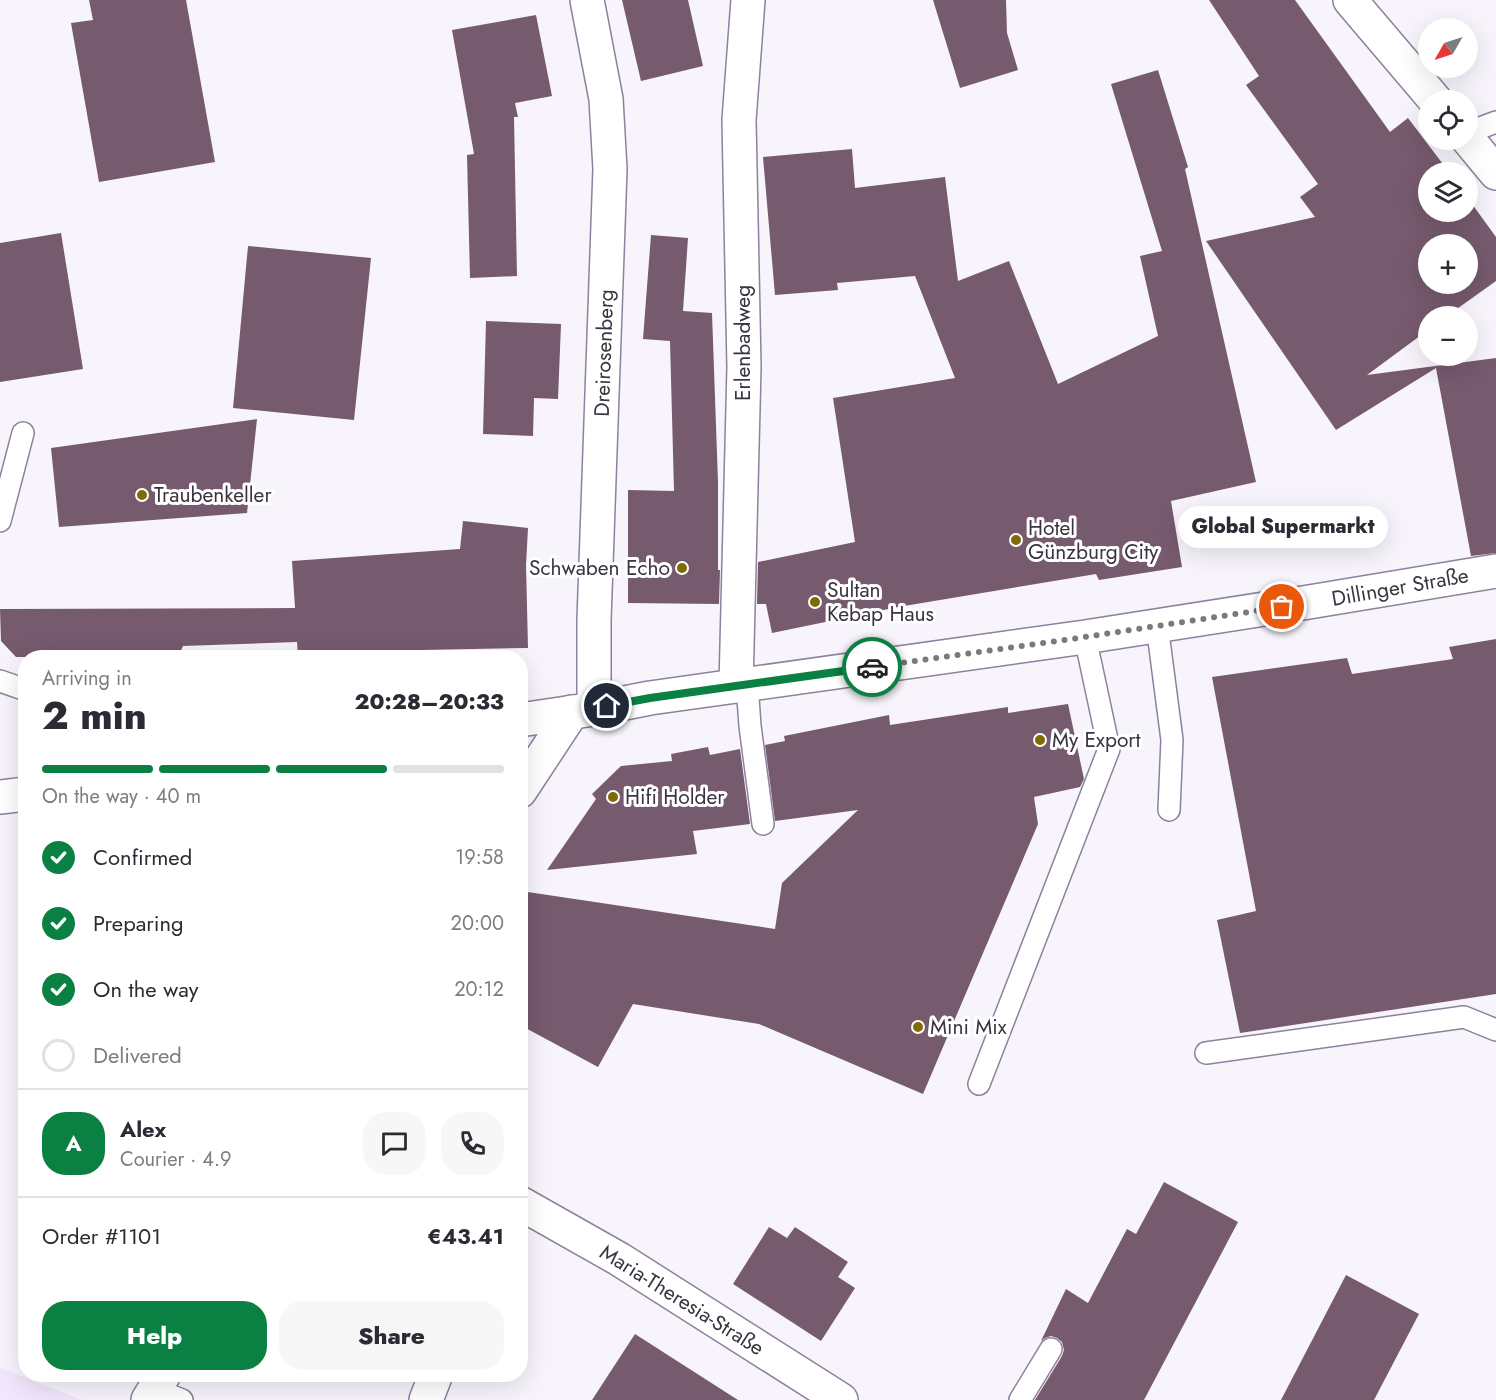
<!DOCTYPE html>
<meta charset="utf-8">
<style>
:root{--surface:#fff;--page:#f7f7f7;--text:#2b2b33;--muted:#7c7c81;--line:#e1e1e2;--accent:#0b8043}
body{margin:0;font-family:Jost,sans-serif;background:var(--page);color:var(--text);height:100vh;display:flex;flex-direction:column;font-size:22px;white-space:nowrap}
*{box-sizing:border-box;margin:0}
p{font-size:20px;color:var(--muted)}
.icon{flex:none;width:33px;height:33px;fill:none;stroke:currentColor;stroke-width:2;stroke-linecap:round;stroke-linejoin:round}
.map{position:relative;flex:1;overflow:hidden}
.side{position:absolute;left:18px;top:650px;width:510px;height:732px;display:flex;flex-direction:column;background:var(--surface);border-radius:24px;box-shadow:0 6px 24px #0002}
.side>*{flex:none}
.needle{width:39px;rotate:231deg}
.tools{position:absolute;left:1418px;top:18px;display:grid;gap:12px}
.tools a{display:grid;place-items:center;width:60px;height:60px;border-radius:50%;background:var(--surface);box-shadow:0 6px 24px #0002;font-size:30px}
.pin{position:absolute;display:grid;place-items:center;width:51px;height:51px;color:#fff;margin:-26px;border:3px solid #fff;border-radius:50%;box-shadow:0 2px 6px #0007}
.courier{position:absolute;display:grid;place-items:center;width:60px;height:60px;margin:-30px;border:4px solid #0b8043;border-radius:50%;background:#fff;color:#222;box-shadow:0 2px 8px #0007}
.bubble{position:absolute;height:42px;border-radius:21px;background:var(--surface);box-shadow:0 6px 24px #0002;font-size:20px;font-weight:800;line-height:42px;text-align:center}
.head em{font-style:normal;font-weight:800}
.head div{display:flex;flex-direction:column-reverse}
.head{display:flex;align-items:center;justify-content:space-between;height:102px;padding:0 24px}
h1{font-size:39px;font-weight:800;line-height:45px}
.bar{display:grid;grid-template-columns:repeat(4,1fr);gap:9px 6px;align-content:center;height:72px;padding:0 24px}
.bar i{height:8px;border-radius:4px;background:var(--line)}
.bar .selected{background:var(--accent)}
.bar p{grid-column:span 4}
.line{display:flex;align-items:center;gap:15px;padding:0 24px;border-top:2px solid var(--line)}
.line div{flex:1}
.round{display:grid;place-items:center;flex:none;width:63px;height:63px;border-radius:24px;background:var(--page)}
ol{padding:0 24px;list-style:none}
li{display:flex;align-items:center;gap:18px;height:66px}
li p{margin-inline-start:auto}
li .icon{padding:6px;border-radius:50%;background:var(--accent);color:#fff;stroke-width:4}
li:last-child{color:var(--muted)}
li i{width:33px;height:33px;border:3px solid var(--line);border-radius:50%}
.button{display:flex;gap:12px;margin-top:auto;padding:12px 24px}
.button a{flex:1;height:69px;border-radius:24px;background:var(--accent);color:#fff;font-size:24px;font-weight:800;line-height:69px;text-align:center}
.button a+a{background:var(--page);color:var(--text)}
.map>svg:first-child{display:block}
.built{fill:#f1e6fd}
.building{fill:#765a6e;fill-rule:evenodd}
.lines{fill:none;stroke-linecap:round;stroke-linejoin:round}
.service-casing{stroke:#8f809d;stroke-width:24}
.minor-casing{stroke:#8f809d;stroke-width:36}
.tertiary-casing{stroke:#8f809d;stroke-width:36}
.service{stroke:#fff;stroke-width:21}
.minor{stroke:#fff;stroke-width:33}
.tertiary{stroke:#fff;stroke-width:33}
.done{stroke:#7c7781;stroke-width:6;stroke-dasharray:0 10.8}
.route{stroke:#0b8043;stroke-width:8}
.poi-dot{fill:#7f6a03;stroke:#fff;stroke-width:2}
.labels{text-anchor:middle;stroke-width:6;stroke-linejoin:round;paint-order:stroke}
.street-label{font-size:21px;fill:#3a3340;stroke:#fff}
.poi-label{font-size:21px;fill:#3a3340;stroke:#fff;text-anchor:start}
</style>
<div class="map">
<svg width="1496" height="1400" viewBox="0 0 1496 1400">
<rect width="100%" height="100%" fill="#f7f4fb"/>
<!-- built -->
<path class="built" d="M0 1368 82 1400H0Z"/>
<!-- building -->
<g class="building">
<path d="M89 0H186L215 162 99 182 71 23 93 20Z"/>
<path d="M622 0H688L703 66 641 81Z"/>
<path d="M933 0H1006L1007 33 1018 70 960 88Z"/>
<path d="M1209 0H1295L1390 132 1408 118 1449 172H1428V212H1467V197L1496 237V281L1447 316H1428V330L1367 375 1496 358V553L1471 556 1436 368 1336 430 1206 241 1315 217 1300 197 1318 184 1246 85 1259 76ZM1428 244H1467V284H1428Z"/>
<path d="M536 15 552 96 515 103 518 117H514L517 276 470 278 467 155 474 154 452 30Z"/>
<path d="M1158 70 1188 167 1185 169 1256 482 1171 501 1182 567 1099 580 1096 574 898 607 772 633 766 604H757L758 562 855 542 833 398 955 378 915 276 837 283 838 290 775 295 763 157 852 149 855 188 945 177 958 281 1009 261 1058 384 1158 336 1140 256 1162 251 1111 84Z"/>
<path d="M61 233 83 369 0 382V243Z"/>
<path d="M651 235 688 238 683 311 712 313 718 482V570H720L719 604 628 603V490L674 491 670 341 643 339Z"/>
<path d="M248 246 371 258 354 420 233 408Z"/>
<path d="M486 321 561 324 558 399 534 398 533 436 483 434Z"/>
<path d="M257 419 247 513 59 527 51 448Z"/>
<path d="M463 521 528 528 526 565 528 648 421 650 422 653 364 657H298L297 642 183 646 178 657H16L1 641 0 609 295 608 292 561 460 549Z"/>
<path d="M1496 639V994L1240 1033 1217 920 1256 911 1212 677 1347 658 1352 674 1453 659 1449 647Z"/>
<path d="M1068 704 1084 779 1080 787 1034 797 1038 824 923 1094 759 1024 633 1004 598 1067 520 1025 521 891 775 929 782 883 858 810 775 821 765 745 785 741 784 736 889 715 890 725 1008 707V713Z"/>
<path d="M708 747 710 755 740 749 750 824 693 831 697 854 547 870 596 799 592 794 621 766 672 761 671 754Z"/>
<path d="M1164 1182 1238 1222 1144 1400H1035L1062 1356 1064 1350 1062 1342 1057 1338 1051 1336 1045 1338 1041 1341 1066 1289 1088 1303 1127 1229 1136 1234Z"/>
<path d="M769 1227 787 1238 795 1227 848 1262 838 1277 855 1288 821 1341 733 1284Z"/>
<path d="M1346 1275 1419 1314 1374 1400H1281Z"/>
<path d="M635 1334 738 1400H592Z"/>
</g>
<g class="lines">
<!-- service casing -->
<g class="service-casing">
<g id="service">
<path d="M1467 133 1496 122"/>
<path d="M0 521 23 433"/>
<path d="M1157 625 1172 740 1169 810"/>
<path d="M0 681 26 690"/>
<path d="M747 684 750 726 763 824"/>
<path d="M1206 1053 1464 1017 1496 1030"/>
<path d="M979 1084 1109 749 1085 637"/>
<path d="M155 1389 182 1400"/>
<path d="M1020 1400 1051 1349"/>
</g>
</g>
<!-- minor casing -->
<g class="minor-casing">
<g id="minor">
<path d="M587 0 606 99 610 169 594 620V709"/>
<path d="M1350 0 1435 100"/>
<path d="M1467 138 1496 173"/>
<path d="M736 686 744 367 739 120 748 0"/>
<path d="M520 791 572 712"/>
<path d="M520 1203 619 1259 841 1400"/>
<path d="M148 1400 164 1374"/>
<path d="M426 1400 436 1374"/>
</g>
</g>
<!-- tertiary casing -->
<g class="tertiary-casing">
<g id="tertiary">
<path d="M520 720 594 709 650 698 1085 637 1303 603 1496 571"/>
<path d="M0 797 26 794"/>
</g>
</g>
<!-- service -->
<use href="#service" class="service"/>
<!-- minor -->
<use href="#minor" class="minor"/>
<!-- tertiary -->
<use href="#tertiary" class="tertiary"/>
</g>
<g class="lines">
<!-- done -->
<path class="done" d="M872 667 1085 637 1282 607"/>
<!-- route -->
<path class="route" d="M607 706 650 698 872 667"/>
</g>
<!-- markers -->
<g class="poi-dot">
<circle cx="142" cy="495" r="6"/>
<circle cx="1016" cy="540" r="6"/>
<circle cx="682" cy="568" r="6"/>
<circle cx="815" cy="602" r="6"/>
<circle cx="1040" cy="740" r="6"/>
<circle cx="613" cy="797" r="6"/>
<circle cx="918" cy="1027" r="6"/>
</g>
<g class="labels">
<!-- street labels -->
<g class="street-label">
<text transform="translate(743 343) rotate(-90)" y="7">Erlenbadweg</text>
<text transform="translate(604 353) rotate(-88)" y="7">Dreirosenberg</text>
<text transform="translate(1400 587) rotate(-10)" y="7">Dillinger Straße</text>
<text transform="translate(682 1300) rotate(32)" y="7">Maria-Theresia-Straße</text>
</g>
<!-- poi labels -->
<g class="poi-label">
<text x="154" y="502">Traubenkeller</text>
<text x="1028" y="535">Hotel<tspan x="1028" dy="24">Günzburg City</tspan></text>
<text x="670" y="575" text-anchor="end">Schwaben Echo</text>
<text x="827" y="597">Sultan<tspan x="827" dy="24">Kebap Haus</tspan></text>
<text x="1052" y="747">My Export</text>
<text x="625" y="804">Hifi Holder</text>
<text x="930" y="1034">Mini Mix</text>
</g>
</g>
</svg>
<div class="tools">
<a><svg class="needle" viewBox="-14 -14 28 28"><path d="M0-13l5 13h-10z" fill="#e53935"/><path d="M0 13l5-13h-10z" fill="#7c7c81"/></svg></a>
<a><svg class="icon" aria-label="locate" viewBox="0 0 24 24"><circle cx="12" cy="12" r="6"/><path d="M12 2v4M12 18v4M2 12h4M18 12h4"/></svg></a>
<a><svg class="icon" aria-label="layers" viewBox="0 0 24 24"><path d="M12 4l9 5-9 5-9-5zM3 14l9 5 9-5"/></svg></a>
<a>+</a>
<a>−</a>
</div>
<div class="pin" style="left:1282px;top:607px;background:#ea580c"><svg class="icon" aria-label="bag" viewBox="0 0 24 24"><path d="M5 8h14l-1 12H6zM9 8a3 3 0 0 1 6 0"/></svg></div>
<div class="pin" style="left:607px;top:706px;background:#1f2937"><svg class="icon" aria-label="home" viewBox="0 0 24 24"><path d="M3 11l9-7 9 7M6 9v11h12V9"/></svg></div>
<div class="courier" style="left:872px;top:667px"><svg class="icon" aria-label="car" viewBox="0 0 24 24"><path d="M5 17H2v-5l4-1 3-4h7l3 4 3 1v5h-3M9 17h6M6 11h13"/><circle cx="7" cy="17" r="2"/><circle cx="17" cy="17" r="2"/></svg></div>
<div class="bubble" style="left:1178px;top:506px;width:210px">Global Supermarkt</div>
<section class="side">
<div class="head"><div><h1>2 min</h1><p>Arriving in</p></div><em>20:28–20:33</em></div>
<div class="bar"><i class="selected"></i><i class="selected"></i><i class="selected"></i><i></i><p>On the way · 40 m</p></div>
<ol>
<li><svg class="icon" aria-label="check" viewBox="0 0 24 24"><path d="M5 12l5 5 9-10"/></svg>Confirmed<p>19:58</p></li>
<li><svg class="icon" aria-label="check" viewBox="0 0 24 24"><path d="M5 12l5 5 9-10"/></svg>Preparing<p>20:00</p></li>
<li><svg class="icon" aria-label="check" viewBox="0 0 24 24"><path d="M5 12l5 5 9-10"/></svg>On the way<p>20:12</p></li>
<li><i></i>Delivered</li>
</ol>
<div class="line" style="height:108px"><b class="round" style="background:var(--accent);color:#fff">A</b><div><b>Alex</b><p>Courier · 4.9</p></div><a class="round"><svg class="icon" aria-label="chat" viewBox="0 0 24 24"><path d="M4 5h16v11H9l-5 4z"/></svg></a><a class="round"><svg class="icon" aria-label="phone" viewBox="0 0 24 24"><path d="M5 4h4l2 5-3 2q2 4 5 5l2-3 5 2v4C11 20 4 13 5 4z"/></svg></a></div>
<div class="line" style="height:78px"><div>Order #1101</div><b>€43.41</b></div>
<div class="button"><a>Help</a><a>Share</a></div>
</section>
</div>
